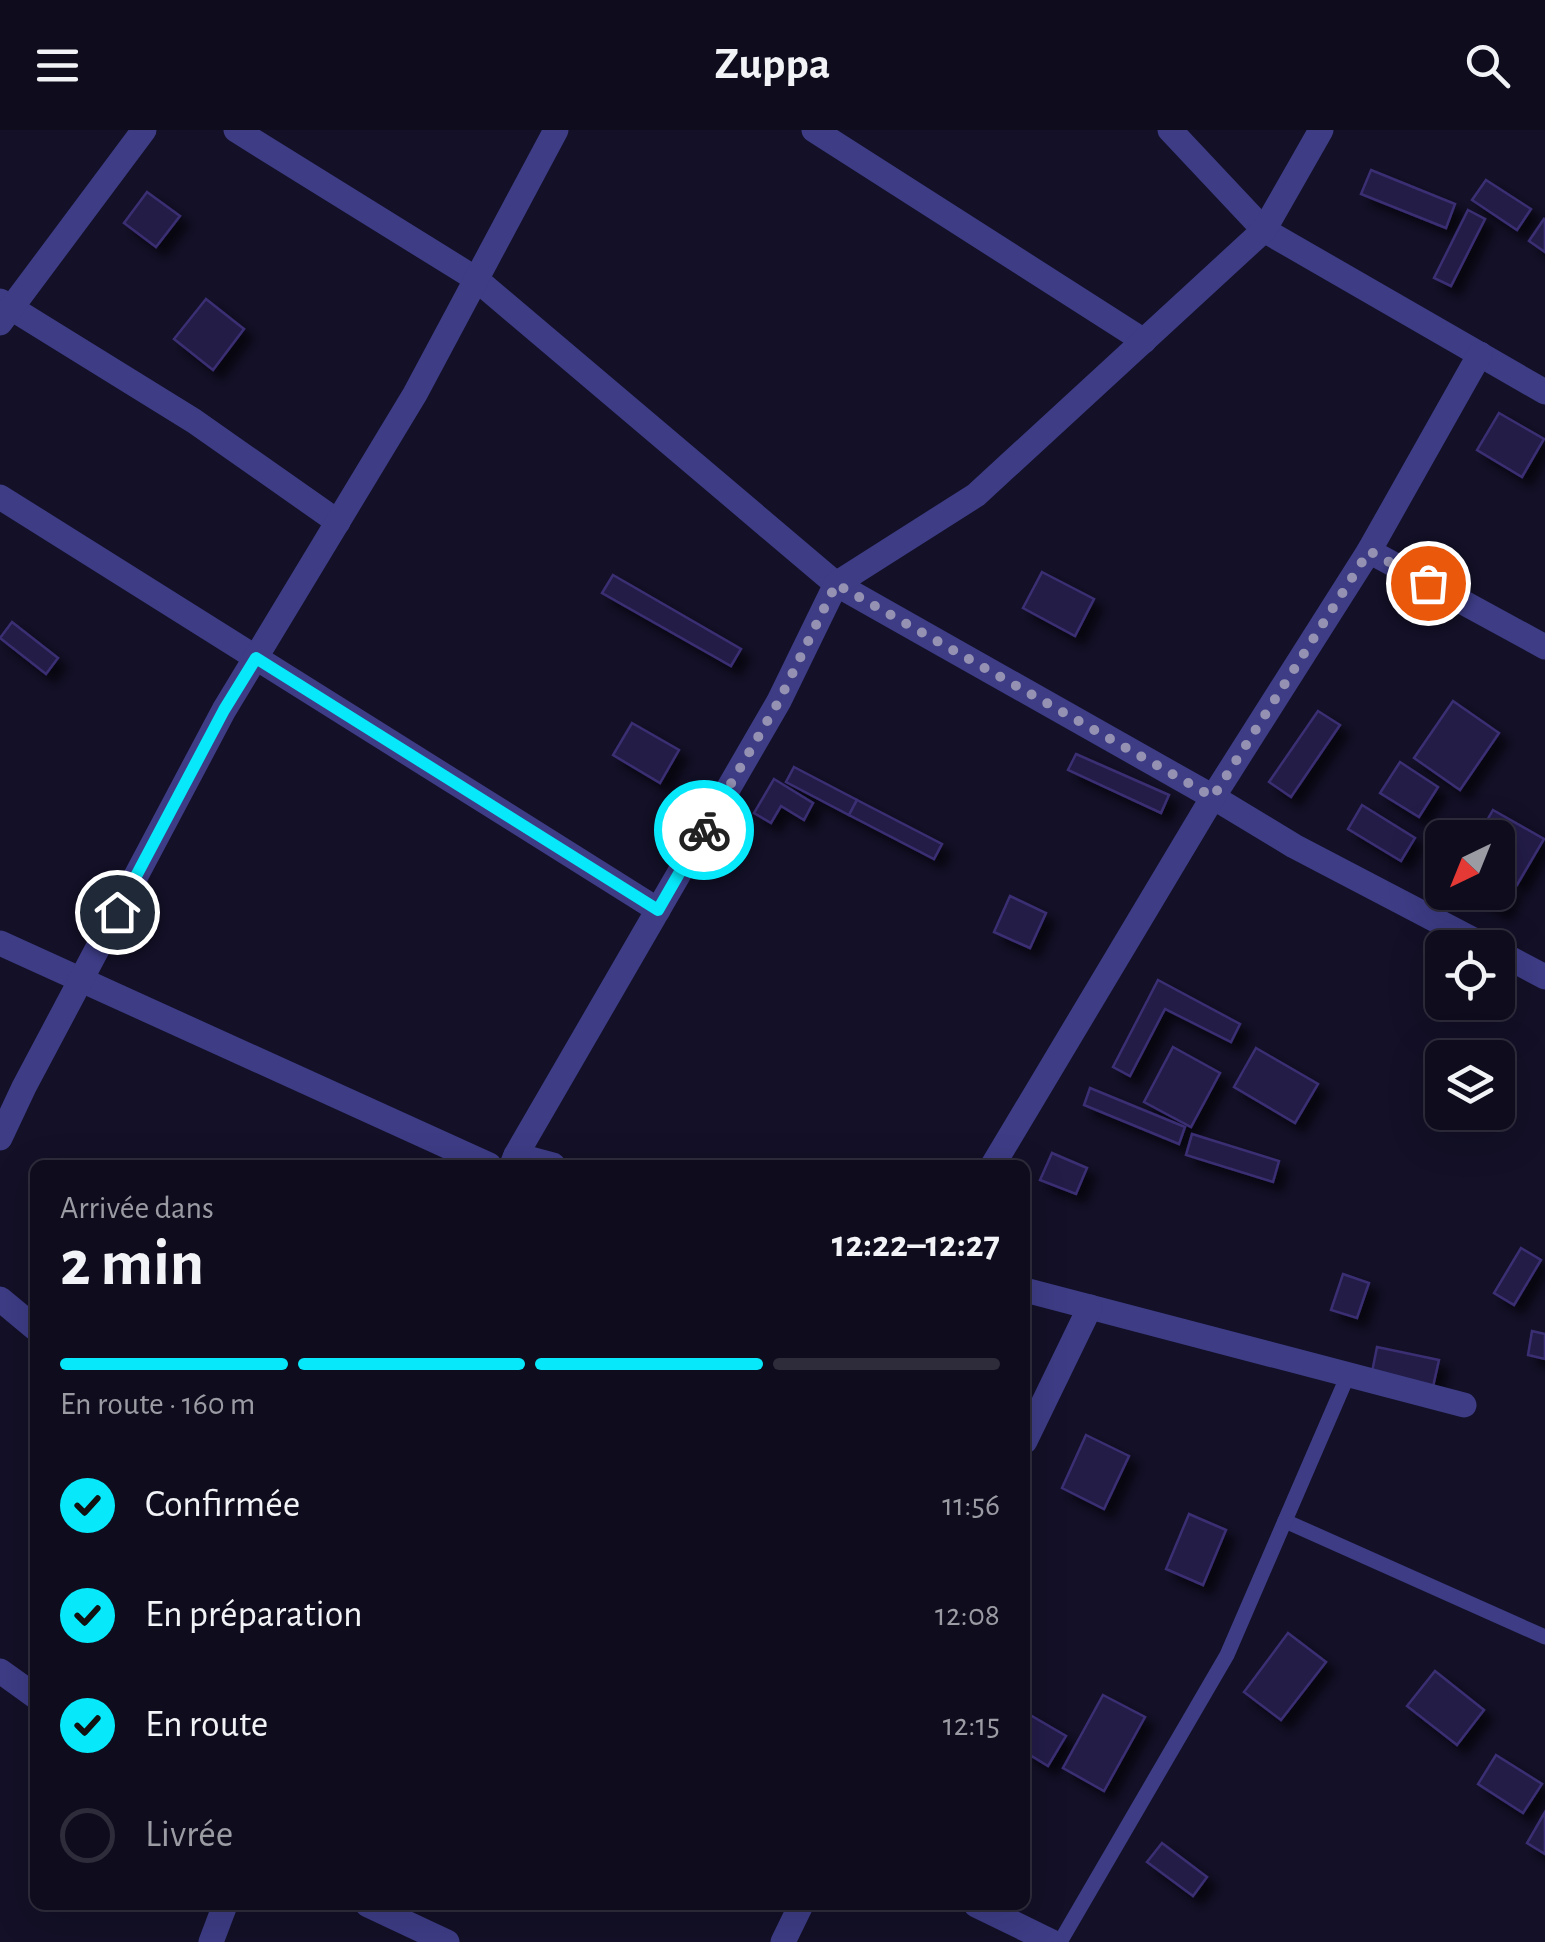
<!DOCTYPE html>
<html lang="fr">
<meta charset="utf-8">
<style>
:root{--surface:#0e0c1d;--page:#171526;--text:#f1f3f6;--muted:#9b9ba4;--line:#2e2c3b;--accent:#07e9fa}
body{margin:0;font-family:"Alegreya Sans",sans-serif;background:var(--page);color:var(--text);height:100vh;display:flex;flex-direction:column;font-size:38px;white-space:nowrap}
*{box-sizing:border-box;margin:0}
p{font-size:32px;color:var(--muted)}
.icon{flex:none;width:55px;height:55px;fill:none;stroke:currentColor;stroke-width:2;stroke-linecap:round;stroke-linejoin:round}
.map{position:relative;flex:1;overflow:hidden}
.side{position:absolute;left:30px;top:1030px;width:1000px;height:750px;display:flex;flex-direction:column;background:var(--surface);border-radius:15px;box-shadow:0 10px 40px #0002,0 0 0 2px var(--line)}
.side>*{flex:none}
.needle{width:65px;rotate:223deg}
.buttons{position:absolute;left:1425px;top:690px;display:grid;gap:20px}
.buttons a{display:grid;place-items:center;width:90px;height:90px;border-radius:15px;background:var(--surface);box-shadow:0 10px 40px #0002,0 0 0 2px var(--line);font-size:50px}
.pin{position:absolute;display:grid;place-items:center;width:85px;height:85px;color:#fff;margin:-42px;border:5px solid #fff;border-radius:50%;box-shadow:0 2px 10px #0007}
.courier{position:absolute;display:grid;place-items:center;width:100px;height:100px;margin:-50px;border:8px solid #07e9fa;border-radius:50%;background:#fff;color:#222;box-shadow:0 2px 12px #0007}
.overview em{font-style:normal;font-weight:700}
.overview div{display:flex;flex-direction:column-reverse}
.overview{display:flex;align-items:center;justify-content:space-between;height:170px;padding:0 30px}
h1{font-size:65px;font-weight:700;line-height:75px}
.bar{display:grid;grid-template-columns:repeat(4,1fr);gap:15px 10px;align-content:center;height:120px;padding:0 30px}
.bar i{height:12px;border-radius:8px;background:var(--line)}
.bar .selected{background:var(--accent)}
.bar p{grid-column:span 4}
ol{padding:0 30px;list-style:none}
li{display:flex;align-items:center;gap:30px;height:110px}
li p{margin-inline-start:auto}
li .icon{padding:10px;border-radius:50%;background:var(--accent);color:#111;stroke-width:4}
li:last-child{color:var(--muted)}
li i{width:55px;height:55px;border:5px solid var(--line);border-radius:50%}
header{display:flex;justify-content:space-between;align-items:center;height:130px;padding:0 30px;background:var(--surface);font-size:45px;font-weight:700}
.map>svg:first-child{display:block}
.building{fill:#241c47;stroke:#3a2f73;stroke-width:2.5;filter:url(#shadow)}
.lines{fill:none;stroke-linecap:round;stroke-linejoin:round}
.lane{stroke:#3d3c85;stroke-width:15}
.street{stroke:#3d3c85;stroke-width:25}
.done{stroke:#9491b3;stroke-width:10;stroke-dasharray:0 18}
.route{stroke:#07e9fa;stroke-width:12}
</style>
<header><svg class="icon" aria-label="menu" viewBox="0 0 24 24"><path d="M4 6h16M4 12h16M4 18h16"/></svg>Zuppa<svg class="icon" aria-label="search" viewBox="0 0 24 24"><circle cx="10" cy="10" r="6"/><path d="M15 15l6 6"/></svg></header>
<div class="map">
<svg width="1545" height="1812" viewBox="0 0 1545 1812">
<defs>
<filter id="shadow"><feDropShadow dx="9" dy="9" stdDeviation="5" flood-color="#0009"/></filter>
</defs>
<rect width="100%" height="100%" fill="#131027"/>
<!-- building -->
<g class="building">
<path d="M1371 40 1455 74 1446 98 1361 64Z"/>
<path d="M1486 50 1531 79 1517 100 1472 70Z"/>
<path d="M147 62 180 86 156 117 124 93Z"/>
<path d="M1468 80 1485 89 1451 156 1434 148Z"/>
<path d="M1544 89 1545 90V122L1529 111Z"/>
<path d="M206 169 244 199 213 240 174 209Z"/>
<path d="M1499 283 1544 309 1522 347 1477 320Z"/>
<path d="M1042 442 1094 469 1075 506 1023 478Z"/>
<path d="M613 445 741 519 731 536 602 463Z"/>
<path d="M12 492 58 528 46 544 0 508Z"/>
<path d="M1453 571 1499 603 1460 660 1414 628Z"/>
<path d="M1318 581 1340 595 1291 667 1269 652Z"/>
<path d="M632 593 679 620 660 653 613 625Z"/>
<path d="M1076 624 1169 665 1161 683 1068 640Z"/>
<path d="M1400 632 1438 657 1419 687 1380 663Z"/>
<path d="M794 637 857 670 849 685 786 652Z"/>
<path d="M774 649 813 673 804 690 781 676 771 693 754 683Z"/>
<path d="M857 670 942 714 934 729 849 685Z"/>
<path d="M1362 675 1415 708 1401 731 1348 699Z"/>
<path d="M1493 680 1544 709 1517 755 1498 743V708H1477Z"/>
<path d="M1498 752 1512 760 1501 780 1468 762H1498Z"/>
<path d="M1010 766 1046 783 1030 818 994 802Z"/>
<path d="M1158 850 1240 894 1231 912 1165 879 1130 946 1113 937Z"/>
<path d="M1173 917 1220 943 1191 997 1144 972Z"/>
<path d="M1256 918 1318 954 1295 993 1234 957Z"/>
<path d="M1090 958 1185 997 1179 1014 1084 975Z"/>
<path d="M1192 1004 1279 1031 1273 1052 1186 1025Z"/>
<path d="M1052 1023 1087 1038 1076 1064 1040 1050Z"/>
<path d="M1521 1118 1541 1130 1514 1175 1494 1163Z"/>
<path d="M1343 1144 1369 1153 1357 1188 1331 1180Z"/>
<path d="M1532 1201 1545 1204V1229L1528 1225Z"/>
<path d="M1377 1217 1439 1230 1432 1261 1371 1247Z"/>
<path d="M1086 1305 1129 1326 1104 1379 1062 1358Z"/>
<path d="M1189 1384 1226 1400 1203 1455 1166 1439Z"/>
<path d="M1288 1503 1326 1532 1281 1590 1244 1562Z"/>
<path d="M1435 1541 1484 1580 1457 1615 1407 1576Z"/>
<path d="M1103 1565 1145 1587 1104 1661 1063 1638Z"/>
<path d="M1025 1582 1066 1606 1048 1636 1025 1622Z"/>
<path d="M1496 1625 1542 1654 1523 1683 1478 1654Z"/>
<path d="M1545 1682V1724L1527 1713Z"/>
<path d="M1162 1713 1207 1747 1193 1766 1147 1732Z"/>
</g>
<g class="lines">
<!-- lane -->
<g class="lane">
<path d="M1285 1391 1545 1507"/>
<path d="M1060 1812 1227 1525 1348 1245"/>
</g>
<!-- street -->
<g class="street">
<path d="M236 0 476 149 836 454 1213 667 1294 716 1489 818"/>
<path d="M814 0 1144 211"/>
<path d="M1170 0 1264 100 1545 262"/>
<path d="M0 171 194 291 338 392"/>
<path d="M0 193 144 0"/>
<path d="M0 367 658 780"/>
<path d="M1369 421 1545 517"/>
<path d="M0 813 489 1035"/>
<path d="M1498 822 1545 847"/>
<path d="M0 1008 24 957 224 580 415 264 556 0"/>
<path d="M516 1025 553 1035"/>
<path d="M512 1035 516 1025 779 571 836 454 976 365 1264 100 1321 0"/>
<path d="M993 1035 1213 667 1369 421 1480 224"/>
<path d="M1025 1160 1464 1275"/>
<path d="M0 1169 35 1198"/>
<path d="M1025 1311 1090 1177"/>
<path d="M0 1541 35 1566"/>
<path d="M368 1775 447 1812"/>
<path d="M976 1775 1052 1812"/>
<path d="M211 1812 225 1775"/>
<path d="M783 1812 801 1775"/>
</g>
</g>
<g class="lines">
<!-- done -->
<path class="done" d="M704 700 779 571 836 454 1213 667 1369 421 1428 453"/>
<!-- route -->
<path class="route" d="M117 782 224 580 256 528 658 780 704 700"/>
</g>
</svg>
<div class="buttons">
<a><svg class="needle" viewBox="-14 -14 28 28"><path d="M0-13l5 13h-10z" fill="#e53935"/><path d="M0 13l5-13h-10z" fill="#9b9ba4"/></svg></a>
<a><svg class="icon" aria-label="locate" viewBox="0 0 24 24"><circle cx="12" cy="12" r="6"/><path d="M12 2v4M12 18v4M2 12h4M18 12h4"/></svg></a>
<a><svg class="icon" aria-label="layers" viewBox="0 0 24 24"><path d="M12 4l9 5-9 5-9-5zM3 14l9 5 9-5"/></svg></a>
</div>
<div class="pin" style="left:1428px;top:453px;background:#ea580c"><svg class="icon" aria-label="bag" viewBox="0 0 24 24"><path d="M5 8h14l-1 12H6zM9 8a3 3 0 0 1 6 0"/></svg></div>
<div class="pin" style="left:117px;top:782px;background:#1f2937"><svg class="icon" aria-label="home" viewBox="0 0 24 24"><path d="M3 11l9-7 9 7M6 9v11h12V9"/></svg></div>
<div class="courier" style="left:704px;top:700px"><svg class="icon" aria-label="bike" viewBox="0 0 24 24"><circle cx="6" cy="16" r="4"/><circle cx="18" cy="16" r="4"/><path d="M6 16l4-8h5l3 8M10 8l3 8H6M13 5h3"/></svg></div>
<section class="side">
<div class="overview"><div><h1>2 min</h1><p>Arrivée dans</p></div><em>12:22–12:27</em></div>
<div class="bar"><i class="selected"></i><i class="selected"></i><i class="selected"></i><i></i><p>En route · 160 m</p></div>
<ol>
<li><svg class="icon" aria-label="check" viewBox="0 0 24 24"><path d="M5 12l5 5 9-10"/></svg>Confirmée<p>11:56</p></li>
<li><svg class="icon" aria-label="check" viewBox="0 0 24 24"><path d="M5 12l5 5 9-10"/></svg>En préparation<p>12:08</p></li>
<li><svg class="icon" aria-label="check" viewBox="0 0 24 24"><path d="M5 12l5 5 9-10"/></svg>En route<p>12:15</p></li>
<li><i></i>Livrée</li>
</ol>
</section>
</div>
